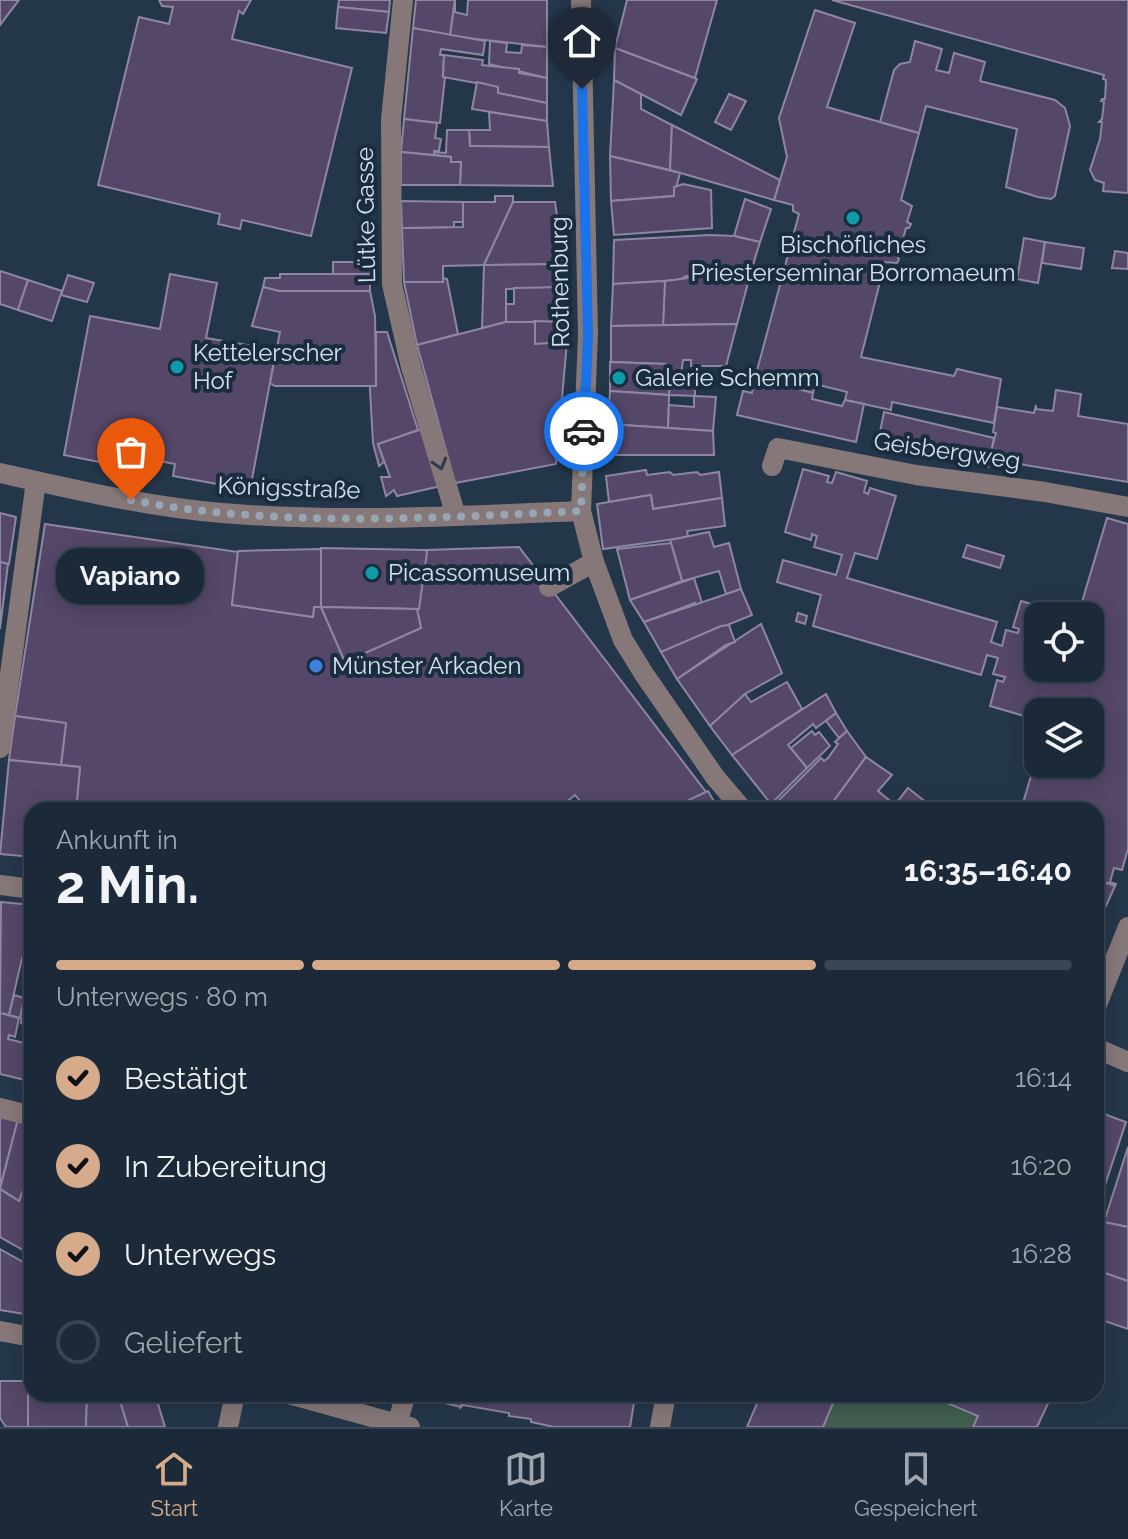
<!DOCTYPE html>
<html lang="de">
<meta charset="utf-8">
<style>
:root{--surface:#1b2938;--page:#243140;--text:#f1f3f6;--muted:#a0a6ae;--line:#394553;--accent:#d6ab8b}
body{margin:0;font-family:Raleway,sans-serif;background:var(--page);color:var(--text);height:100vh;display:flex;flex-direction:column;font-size:30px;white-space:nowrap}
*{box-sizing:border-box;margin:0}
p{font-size:26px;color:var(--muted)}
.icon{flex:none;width:44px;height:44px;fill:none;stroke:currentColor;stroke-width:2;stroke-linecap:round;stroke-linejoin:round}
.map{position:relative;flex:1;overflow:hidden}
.sheet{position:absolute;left:24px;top:802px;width:1080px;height:600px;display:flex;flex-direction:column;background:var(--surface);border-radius:24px;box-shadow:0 4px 20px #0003,0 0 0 2px var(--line)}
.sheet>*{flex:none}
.tools{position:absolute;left:1024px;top:602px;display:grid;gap:16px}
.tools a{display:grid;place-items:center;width:80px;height:80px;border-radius:16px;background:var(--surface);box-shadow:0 4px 20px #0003,0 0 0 2px var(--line);font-size:40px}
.pin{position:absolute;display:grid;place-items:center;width:68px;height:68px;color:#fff;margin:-82px -34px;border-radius:50% 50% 50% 0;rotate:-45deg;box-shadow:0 0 8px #0007}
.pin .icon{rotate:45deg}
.courier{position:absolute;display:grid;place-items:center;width:80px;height:80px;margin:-40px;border:6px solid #1a73e8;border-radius:50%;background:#fff;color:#222;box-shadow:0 2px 10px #0007}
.bubble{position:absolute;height:56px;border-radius:24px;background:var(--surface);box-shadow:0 4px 20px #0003,0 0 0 2px var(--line);font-size:26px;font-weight:700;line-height:56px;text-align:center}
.headline em{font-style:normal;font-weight:700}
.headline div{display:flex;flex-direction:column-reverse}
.headline{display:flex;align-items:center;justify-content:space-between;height:136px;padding:0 32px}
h1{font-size:52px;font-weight:700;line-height:60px}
.bar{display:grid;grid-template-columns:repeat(4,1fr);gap:12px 8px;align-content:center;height:96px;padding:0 32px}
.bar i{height:10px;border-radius:6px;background:var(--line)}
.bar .selected{background:var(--accent)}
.bar p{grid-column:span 4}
ol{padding:0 32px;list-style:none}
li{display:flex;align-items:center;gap:24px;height:88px}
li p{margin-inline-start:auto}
li .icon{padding:8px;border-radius:50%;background:var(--accent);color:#111;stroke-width:4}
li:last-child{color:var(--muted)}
li i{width:44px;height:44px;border:4px solid var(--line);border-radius:50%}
.tab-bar{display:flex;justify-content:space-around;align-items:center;height:112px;border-top:2px solid var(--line);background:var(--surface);font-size:22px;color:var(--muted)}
.tab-bar a{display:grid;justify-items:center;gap:4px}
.tab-bar .selected{color:var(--accent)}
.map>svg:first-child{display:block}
.green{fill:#415e4f}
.building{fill:#544769;stroke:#8f86a1;stroke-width:2}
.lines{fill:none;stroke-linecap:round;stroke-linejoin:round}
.minor{stroke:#867879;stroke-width:20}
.oneway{stroke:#303c4b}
.done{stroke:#97a6b4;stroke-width:8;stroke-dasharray:0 14.4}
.route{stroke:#1a73e8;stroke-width:10}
.culture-dot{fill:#0f9aa8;stroke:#1a2d3f;stroke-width:3}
.shop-dot{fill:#3f7fe0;stroke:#1a2d3f;stroke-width:3}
.labels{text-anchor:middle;stroke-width:8;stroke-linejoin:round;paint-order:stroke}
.street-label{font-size:24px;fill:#d5e1ed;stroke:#1a2d3f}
.poi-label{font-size:24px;fill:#d5e1ed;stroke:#1a2d3f;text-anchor:start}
</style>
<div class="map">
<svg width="1128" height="1427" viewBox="0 0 1128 1427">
<rect width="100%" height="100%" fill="#24374a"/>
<!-- green -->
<path class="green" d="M837 1394H926L978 1416 973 1427H823Z"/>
<!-- building -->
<g class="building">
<path d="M0 0H19L0 25Z"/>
<path d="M159 0H251L243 14 239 11 232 39 352 68 311 236 242 220 240 229 218 224 220 214 98 185 139 17 169 24 173 7 162 6Z"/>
<path d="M339 0H390L389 12 338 7Z"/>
<path d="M416 0H455L450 36 413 28Z"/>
<path d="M455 0V12L467 15 468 0H547V47L450 36Z"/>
<path d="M627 0H717L695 78 615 48Z"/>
<path d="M832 0H1128V193L1103 191 1104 183 1095 180 1090 170 1100 139 1102 122H1099L1102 119 1104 102 1101 101 1102 99H1105L1106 80 1103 79 1104 75Z"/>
<path d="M338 7 389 12 386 33 336 28Z"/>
<path d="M815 10 855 23 827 107 919 133 901 200 912 206 907 222 911 224 909 228H906L903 239 906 242 905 246 901 245 897 256 899 259 897 263 885 262 861 357 954 376 957 369 1001 379 994 423 892 402 891 410 845 400 847 392 815 384 813 393 755 378 799 214 793 211V205L774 200 787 157 779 118Z"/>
<path d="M413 28 485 41 483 55 441 49 440 55H444L443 77H445L440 123 404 119Z"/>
<path d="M490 41 507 43 506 52 521 53 522 45 547 47V78L489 64Z"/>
<path d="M915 41 942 49 936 70 949 73 954 53 985 62 980 81 1055 100 1065 108 1070 126 1055 196 1051 199 1038 197 1006 187 1017 129 926 106 919 133 880 122 894 70 900 64 910 62Z"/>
<path d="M615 48 697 79 681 115 614 80Z"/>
<path d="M444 55 483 60 482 65 519 69V73L547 78V103L498 93V87L443 77Z"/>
<path d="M614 80 641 94V109L672 125 670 170 610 156Z"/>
<path d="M477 82 498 87V93L547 103V121L472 109Z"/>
<path d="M729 94 746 101 731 130 715 122Z"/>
<path d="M489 112 547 121 549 147 470 146 469 130H490Z"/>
<path d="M404 119 437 123 435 138 441 139 439 151H434V155L401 152Z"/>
<path d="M672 125 780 180 774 200 670 170Z"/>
<path d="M447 130H469L470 146 549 147 553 186 460 185 461 162H451V157L434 155V152L446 153Z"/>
<path d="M401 152 451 157V162H461L460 185H401Z"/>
<path d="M610 156 680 173 674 196 611 201Z"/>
<path d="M683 184 711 190 712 228 614 235 611 201 674 196V187Z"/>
<path d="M495 196H513V202L484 265 443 266V282H404L402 228 463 227V202H495Z"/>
<path d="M745 199 771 209 760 242 734 236Z"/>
<path d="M401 201 463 202V222H454V227L402 228Z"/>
<path d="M513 202H555L564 264 484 265Z"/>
<path d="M710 235 734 236 760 242 749 278 711 275 686 276 679 280 613 284 614 240Z"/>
<path d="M1024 238 1045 242 1038 283 1017 279Z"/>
<path d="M1045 242 1084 248 1081 269 1042 263Z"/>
<path d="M1115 251 1128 253V269L1112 268Z"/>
<rect x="333" y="262" width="37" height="12"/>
<path d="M564 264 566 287 506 289V322L482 328 484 265Z"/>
<path d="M0 271 28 280 18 310 0 304Z"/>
<path d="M170 274 217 283 206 338 276 350 250 490 173 476 175 464 143 458 140 470 64 455 90 316 160 329Z"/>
<path d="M280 274H370V291H279L263 287 265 278H280Z"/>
<path d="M68 275 94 283 87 302 61 295Z"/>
<path d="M711 275 745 278 744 282 748 283 737 324 663 325 665 281Z"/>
<path d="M443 278 447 279 458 334 417 345 404 282H443Z"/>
<path d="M28 280 62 291 52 321 18 310Z"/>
<path d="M665 281 663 325 611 326 613 284Z"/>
<path d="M263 287 279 291H370L375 316 376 386H275L270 383 280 332 252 326Z"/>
<path d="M566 287 567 322H506V304H514V288Z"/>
<path d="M534 321 567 322V342L535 344Z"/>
<path d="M506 322H535V344L567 342 556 464 455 483 417 345Z"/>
<path d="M737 324 726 366H691V360H683L681 375 667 376 666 364 611 362V326Z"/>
<path d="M376 332H387L418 430 378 444 384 462 379 466 373 443 370 390V386H376Z"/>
<path d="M610 362 666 364 667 376H671L669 395 610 391Z"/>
<path d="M671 376H695V396L669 395Z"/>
<path d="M755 378 813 393 812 399 842 406 845 400 864 404 856 442 737 415 743 391 752 393Z"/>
<path d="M1056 390 1081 394 1078 416 1128 424V482L989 459 996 433 993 432 997 407 1034 413 1036 405V409L1053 411Z"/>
<path d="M610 391 669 395 668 428 608 424Z"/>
<path d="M694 396 716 397 713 431 668 428 669 405 694 407Z"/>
<path d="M884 412 994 438 988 467 878 442Z"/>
<path d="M608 424 713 431 714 455H607Z"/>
<path d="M422 429 441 486 397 496 394 490 386 496 381 477H390L378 444Z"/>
<path d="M803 469 829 476 827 482 832 483 836 472 867 481 864 492 868 494 870 488 896 496 877 559 855 553 847 578 997 622 991 642 1002 646 1006 630 1018 633 1019 629 1013 627 1021 601 1071 616H1038V668H1090V622L1100 625 1102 618 1079 612 1107 518 1128 524V849L1122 870 1114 868 1110 882 1116 884 1115 886 1096 879V810H1021L1038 752V764H1090V712H1038V720L990 706 997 680 1003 682 1005 677 993 674 998 658 987 655 981 675 813 626 821 595 777 582 783 560 836 575 842 555 814 547 817 536 812 534 811 540 785 532Z"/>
<path d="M646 470 647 475 670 472 673 475 697 472 700 475 719 472 722 498 653 509 651 495 609 502 606 476Z"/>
<path d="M651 495 653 509 722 498 725 526 687 531 688 536 682 538 603 549 597 504Z"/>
<path d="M0 513 16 517 9 564 0 562Z"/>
<path d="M45 524 238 552 232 605 313 617 314 607H321L345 662 421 628 417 609 427 550 519 547 706 792 672 810H587L575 795 557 810H76L80 767 61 765 66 723 15 716Z"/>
<path d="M709 532 714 547 729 543 741 589 726 594 719 571 682 581 670 540Z"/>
<path d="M671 543 682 581 630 600 617 549Z"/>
<path d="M967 545 1004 556 1000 568 963 557Z"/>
<path d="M321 548 425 550 427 552 419 609 321 607Z"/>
<path d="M321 549V607H314L313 617 232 605 238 551Z"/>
<path d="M0 562 8 564 0 629Z"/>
<path d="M694 578 702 603 695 605V603L644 622 630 600Z"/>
<path d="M741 589 752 615 661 652 644 622Z"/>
<path d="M321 607 417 609 421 628 345 662Z"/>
<path d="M798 613 807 616 805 624 796 621Z"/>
<path d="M761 624 782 673 745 694 710 726 677 679Z"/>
<path d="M729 625 735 642 726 645 677 679 661 652 721 626Z"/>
<path d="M787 682 802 709 732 755 710 726 745 694 751 702Z"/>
<path d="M826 694 836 713 816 728 813 724 788 745 807 768 771 804 732 755Z"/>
<path d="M836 713 847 731 839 738 826 721Z"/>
<path d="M15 716 66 723 61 765 9 760Z"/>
<path d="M812 731 815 735 819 732 830 746 807 768 791 748Z"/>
<path d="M847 731 866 757 827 810H777L773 806 821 758 824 761 828 758 838 744 835 742Z"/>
<path d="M866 757 892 775 878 791 895 805 891 810H827Z"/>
<path d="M9 760 80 767 76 810H32V857L0 854Z"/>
<path d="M908 788 927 803 923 810H891Z"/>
<path d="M708 791 719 810H672L691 799Z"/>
<path d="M1096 879 1115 886 1096 928Z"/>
<path d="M1 902 32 905V945L28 944 24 959 22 958 9 1015 0 1013Z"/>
<path d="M32 976V1042L28 1040 32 1027 21 1023Z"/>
<path d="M14 995 24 998 20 1018 9 1015Z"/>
<path d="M0 1013 19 1018 15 1037 9 1035 8 1039 32 1045V1056L25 1080 0 1074Z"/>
<path d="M1096 1111 1126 1122 1096 1212Z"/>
<path d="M0 1115 18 1119 0 1188Z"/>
<path d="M18 1119 32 1122V1181L27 1179 19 1201 0 1189Z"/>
<path d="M1128 1147V1227L1104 1222Z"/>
<path d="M27 1179 32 1181V1255L0 1237V1189L19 1201Z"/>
<path d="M1104 1222 1128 1227V1281L1096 1270V1242L1103 1243Z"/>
<path d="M0 1249 32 1267 31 1315 0 1310Z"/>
<path d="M1096 1270 1128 1281V1329L1096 1318Z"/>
<path d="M0 1381H28V1427H6L0 1418Z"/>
<path d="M28 1381H32V1394H87L86 1427H28Z"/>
<path d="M87 1394H118L128 1427H86Z"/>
<path d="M118 1394H155L165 1427H128Z"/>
<path d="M418 1394H464L461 1407 417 1396Z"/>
<path d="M464 1394H634V1403L630 1427H554L531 1422V1419L509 1416V1413L463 1405 461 1407Z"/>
<path d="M761 1394H837L823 1427H747Z"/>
<path d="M926 1394H1050L1052 1395 1037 1427H973L978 1416Z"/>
</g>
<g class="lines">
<!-- minor -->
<g class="minor">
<path d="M403 0 391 120 392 284 411 367 456 516"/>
<path d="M581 0 588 334 581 511 594 562 623 640 644 674 715 777 743 810"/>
<path d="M772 466 778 448 916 475 1045 492 1128 507"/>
<path d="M0 473C73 489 147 507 222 513 341 523 462 516 581 511"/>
<path d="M549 587 594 562"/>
<path d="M0 748 36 481"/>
<path d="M0 885 32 889"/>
<path d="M1096 1007 1128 927"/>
<path d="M1096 1048 1128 1062"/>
<path d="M0 1108 32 1116"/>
<path d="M0 1331 32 1337"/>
<path d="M289 1394 397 1424"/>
<path d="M406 1394 397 1424 410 1427"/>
<path d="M228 1427 235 1394"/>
<path d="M660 1427 666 1394"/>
</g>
</g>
<!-- one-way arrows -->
<defs><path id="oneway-chevron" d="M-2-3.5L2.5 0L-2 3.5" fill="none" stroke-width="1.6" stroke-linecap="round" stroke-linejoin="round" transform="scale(2)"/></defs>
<use class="oneway" href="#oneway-chevron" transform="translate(440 464) rotate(73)"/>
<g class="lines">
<!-- done -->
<path class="done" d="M131 500C275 528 434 518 581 511L584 431"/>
<!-- route -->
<path class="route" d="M582 89 588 334 584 431"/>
</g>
<!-- markers -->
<g class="culture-dot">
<circle cx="853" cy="218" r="8"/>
<circle cx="177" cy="367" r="8"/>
<circle cx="619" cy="378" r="8"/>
<circle cx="372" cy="573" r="8"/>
</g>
<circle class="shop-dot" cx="316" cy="666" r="8"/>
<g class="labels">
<!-- street labels -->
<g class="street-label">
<text transform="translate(366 215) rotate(-91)" y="8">Lütke Gasse</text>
<text transform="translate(560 282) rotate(-91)" y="8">Rothenburg</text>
<text transform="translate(947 451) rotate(8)" y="8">Geisbergweg</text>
<text transform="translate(289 488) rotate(2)" y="8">Königsstraße</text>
</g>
<!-- poi labels -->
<g class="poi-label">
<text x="853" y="253" text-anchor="middle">Bischöfliches<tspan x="853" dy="28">Priesterseminar Borromaeum</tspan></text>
<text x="193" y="361">Kettelerscher<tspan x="193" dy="28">Hof</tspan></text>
<text x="635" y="386">Galerie Schemm</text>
<text x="388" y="581">Picassomuseum</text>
<text x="332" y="674">Münster Arkaden</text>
</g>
</g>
</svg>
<div class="tools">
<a><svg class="icon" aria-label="locate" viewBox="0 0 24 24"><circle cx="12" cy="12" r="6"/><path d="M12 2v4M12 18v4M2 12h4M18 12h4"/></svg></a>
<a><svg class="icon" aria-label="layers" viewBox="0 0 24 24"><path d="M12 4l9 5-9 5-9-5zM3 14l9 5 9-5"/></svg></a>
</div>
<div class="pin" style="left:131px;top:500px;background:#ea580c"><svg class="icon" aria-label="bag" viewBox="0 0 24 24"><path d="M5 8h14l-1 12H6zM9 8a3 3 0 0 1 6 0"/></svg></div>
<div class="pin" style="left:582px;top:89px;background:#1f2937"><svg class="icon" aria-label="home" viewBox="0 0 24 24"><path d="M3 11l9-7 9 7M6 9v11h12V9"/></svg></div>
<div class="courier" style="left:584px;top:431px"><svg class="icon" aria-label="car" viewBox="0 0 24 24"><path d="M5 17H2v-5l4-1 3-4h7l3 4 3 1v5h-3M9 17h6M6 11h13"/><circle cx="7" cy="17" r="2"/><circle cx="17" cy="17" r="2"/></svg></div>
<div class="bubble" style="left:56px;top:548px;width:148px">Vapiano</div>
<section class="sheet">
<div class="headline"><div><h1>2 Min.</h1><p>Ankunft in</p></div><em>16:35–16:40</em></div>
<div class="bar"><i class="selected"></i><i class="selected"></i><i class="selected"></i><i></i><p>Unterwegs · 80 m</p></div>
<ol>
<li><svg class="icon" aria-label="check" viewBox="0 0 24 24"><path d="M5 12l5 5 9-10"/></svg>Bestätigt<p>16:14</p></li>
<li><svg class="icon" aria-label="check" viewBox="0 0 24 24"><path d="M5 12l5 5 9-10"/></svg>In Zubereitung<p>16:20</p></li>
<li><svg class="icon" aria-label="check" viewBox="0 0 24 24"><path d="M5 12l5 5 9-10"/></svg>Unterwegs<p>16:28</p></li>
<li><i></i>Geliefert</li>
</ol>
</section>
</div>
<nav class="tab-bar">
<a class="selected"><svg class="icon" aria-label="home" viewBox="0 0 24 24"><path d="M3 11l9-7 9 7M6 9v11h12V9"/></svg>Start</a>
<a><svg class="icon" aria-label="map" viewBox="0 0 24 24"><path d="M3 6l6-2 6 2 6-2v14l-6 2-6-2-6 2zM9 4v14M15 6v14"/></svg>Karte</a>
<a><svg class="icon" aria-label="saved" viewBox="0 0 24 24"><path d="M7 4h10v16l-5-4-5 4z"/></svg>Gespeichert</a>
</nav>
